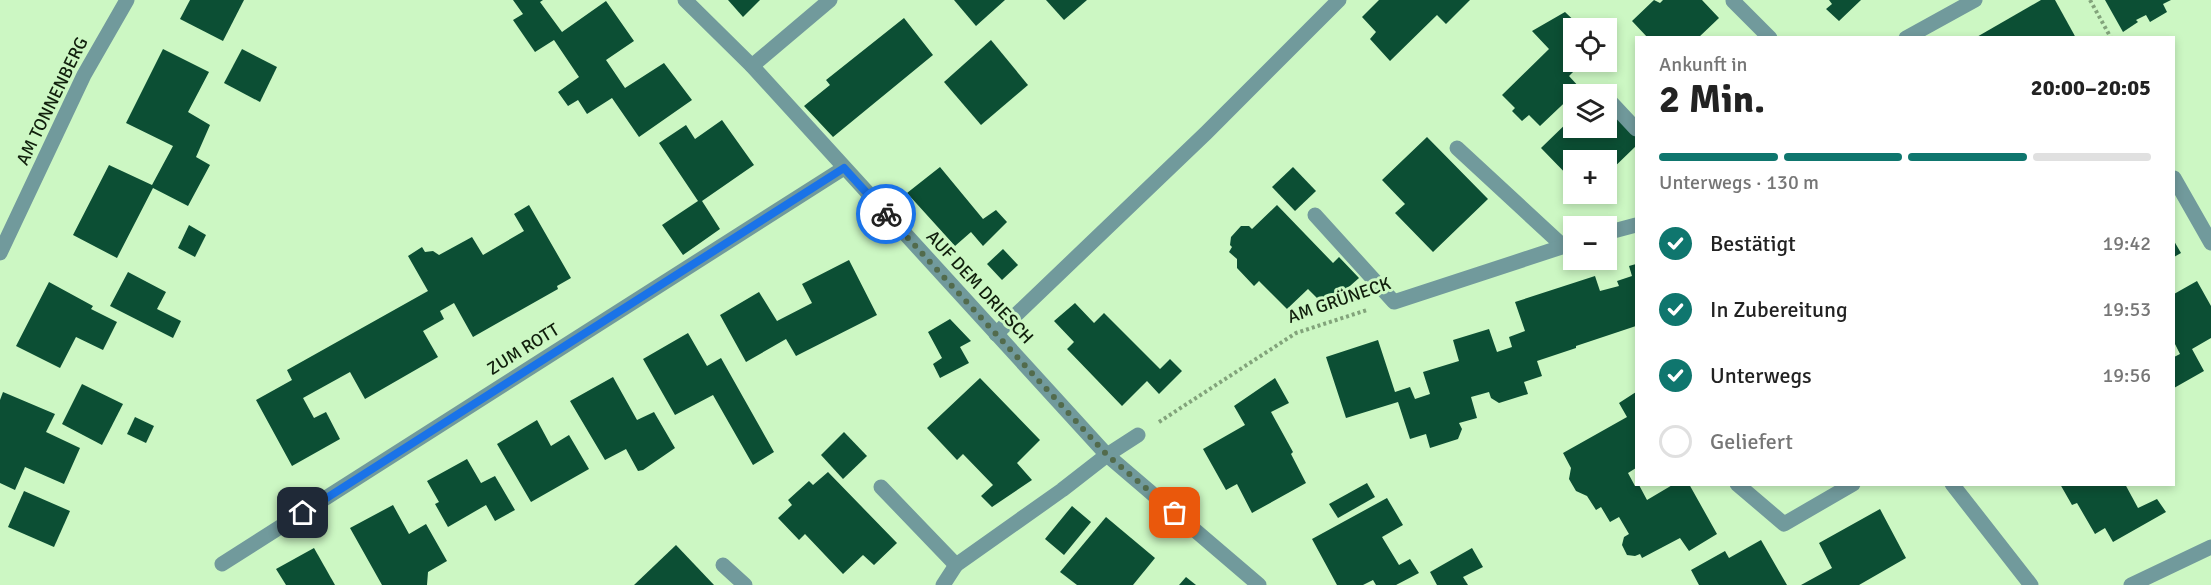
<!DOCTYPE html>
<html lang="de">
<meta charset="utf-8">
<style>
:root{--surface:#fff;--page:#f2f2f2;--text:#222;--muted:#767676;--line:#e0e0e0;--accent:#0f766e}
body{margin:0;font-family:Signika,sans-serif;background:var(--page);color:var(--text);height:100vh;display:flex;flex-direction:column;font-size:22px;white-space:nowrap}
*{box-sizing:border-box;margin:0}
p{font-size:20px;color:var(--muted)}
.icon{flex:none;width:33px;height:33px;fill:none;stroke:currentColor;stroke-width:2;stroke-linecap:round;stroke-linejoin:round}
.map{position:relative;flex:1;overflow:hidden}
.panel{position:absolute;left:1635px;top:36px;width:540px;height:450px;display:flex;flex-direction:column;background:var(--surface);border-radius:0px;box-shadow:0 3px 9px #0003}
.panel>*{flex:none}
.fabs{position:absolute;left:1563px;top:18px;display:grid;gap:12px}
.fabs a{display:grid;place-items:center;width:54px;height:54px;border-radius:0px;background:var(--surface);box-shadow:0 3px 9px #0003;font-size:30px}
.pin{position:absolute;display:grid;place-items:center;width:51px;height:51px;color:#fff;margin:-26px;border-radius:12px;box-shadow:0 3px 9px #0006}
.courier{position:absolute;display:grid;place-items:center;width:60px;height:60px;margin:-30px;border:4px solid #1a73e8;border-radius:50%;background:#fff;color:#222;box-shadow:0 2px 8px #0007}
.headline em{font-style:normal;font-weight:700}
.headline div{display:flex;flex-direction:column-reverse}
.headline{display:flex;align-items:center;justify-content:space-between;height:102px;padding:0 24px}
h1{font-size:39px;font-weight:700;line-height:45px}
.bar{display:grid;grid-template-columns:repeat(4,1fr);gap:9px 6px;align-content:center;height:72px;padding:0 24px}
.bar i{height:8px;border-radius:4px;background:var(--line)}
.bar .selected{background:var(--accent)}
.bar p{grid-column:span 4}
ol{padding:0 24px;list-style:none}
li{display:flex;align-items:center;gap:18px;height:66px}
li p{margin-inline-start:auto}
li .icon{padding:6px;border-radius:50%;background:var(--accent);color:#fff;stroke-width:4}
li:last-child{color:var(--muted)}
li i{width:33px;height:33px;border:3px solid var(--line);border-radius:50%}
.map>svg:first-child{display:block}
.building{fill:#0c4f34}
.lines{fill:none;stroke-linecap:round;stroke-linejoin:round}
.path{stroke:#82a37b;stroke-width:4;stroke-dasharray:3 3;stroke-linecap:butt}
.lane{stroke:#719a9c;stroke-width:15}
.street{stroke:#719a9c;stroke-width:15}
.done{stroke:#526b4c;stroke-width:6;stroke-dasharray:0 10.8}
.route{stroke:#1a73e8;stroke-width:8}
.labels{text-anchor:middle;stroke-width:6;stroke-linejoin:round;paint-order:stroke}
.street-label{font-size:18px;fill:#101f0c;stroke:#ccf7c3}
</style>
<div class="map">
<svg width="2211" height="585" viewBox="0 0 2211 585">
<rect width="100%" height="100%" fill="#ccf7c3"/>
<!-- building -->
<g class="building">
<path d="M190 0H244L223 41 180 19Z"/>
<path d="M513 0H543L540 2 562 32 606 1 634 41 606 60 625 88 664 63 692 100 639 137 612 98 587 114 578 100 568 106 558 92 579 77 554 40 535 52 513 20 523 14Z"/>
<path d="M728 0H760L743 17Z"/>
<path d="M954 0H1005L976 26Z"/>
<path d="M1046 0H1087L1064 20Z"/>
<path d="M1379 0H1470L1446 24 1437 15 1390 61 1370 39 1376 32 1362 17Z"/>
<path d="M1654 0 1660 3 1663 0H1702L1719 18 1698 38H1648L1632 21Z"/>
<path d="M1829 0H1861L1839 21 1826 9 1832 4Z"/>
<path d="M2041 0H2055L2076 38H1975Z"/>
<path d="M2105 0H2171L2163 4 2167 12 2150 22 2146 15 2136 20 2138 22 2123 32Z"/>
<path d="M1565 12 1582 28H1574V52L1564 61 1574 71 1569 76 1580 88 1540 126 1529 115 1522 121 1512 111 1515 108 1502 95 1549 49 1532 31Z"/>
<path d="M904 18 933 55 833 137 804 106 830 85 826 80Z"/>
<path d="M991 40 1028 85 981 125 944 82Z"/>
<path d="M163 49 209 72 188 112 210 125 196 157 210 165 188 206 153 188 117 258 73 235 109 165 152 185 173 146 126 123Z"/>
<path d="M242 49 277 67 260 102 224 83Z"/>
<path d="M1606 106 1636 137V146L1606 175V160H1574V182L1541 148 1574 116V128H1606Z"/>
<path d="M722 120 754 165 702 201 720 229 683 255 662 225 698 201 659 143 686 125 695 139Z"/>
<path d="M1427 137 1488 199 1433 252 1395 213 1405 204 1382 180Z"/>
<path d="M940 167 983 219 996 210 1007 222 983 246 971 232 955 246 907 193Z"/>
<path d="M1293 167 1316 191 1295 211 1272 187Z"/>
<path d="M1573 194H1600L1591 201H1580Z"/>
<path d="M529 205 571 278 557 286 558 289 473 337 454 303 440 311 444 319 423 331 438 357 365 399 350 372 303 398 314 418 326 412 340 439 292 466 256 400 292 380 287 370 428 291 408 256 422 247 425 252 433 251 439 255 472 237 483 255 524 231 514 214Z"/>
<path d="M1277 205 1333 263 1339 257 1359 278 1342 293 1318 299 1308 289 1287 309 1259 281 1254 286 1237 268V259L1229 252 1232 247 1230 245 1231 237 1241 226H1249L1252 229Z"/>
<path d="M189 225 206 235 195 257 178 248Z"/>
<path d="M2174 241 2181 253 2174 257Z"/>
<path d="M1003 249 1018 265 1002 280 987 264Z"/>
<path d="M849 260 877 315 796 356 786 339 746 362 720 315 759 292 777 321 812 303 802 284Z"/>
<path d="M1636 264V326L1576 346V348L1537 361 1542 376 1524 382 1528 394 1499 403 1491 398 1489 392 1471 397 1477 418 1459 423 1462 429 1458 439 1430 448 1426 434 1410 439 1398 402 1346 418 1326 357 1378 340 1395 392 1410 387 1415 399 1430 394 1423 372 1459 361 1453 340 1489 329 1497 352 1512 347 1509 337 1525 331 1515 302 1595 276 1600 291 1619 286 1617 281 1632 276 1629 266Z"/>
<path d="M128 272 166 292 157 309 181 321 173 338 110 306Z"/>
<path d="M2197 281 2211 306V338L2192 349 2204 371 2174 388V357L2180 354 2174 342V294Z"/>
<path d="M49 282 93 306 91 309 117 322 103 350 76 337 60 368 16 346Z"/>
<path d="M1075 303 1094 323 1104 313 1160 369 1170 359 1182 371 1159 394 1147 381 1122 406 1067 349 1074 342 1054 321Z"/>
<path d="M950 319 971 341 960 347 969 363 940 378 933 364 942 358 928 332Z"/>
<path d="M688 333 707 366 721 358 774 452 753 465 713 395 675 415 643 359Z"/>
<path d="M613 377 637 420 654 412 675 448 643 470 638 471 626 449 605 460 570 401Z"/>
<path d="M980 378 1040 440 1017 463 1032 480 992 507 981 496 993 485 963 454 957 460 927 428Z"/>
<path d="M1275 378 1289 403 1271 412 1293 452 1291 454 1306 483 1252 513 1237 484 1226 490 1203 449 1245 425 1234 406Z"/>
<path d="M82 384 123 404 102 445 62 424Z"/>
<path d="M3 392 55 414 46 432 80 448 64 484 25 467 15 490 0 483V400Z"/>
<path d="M1636 392V468L1628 473 1635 486 1639 485 1647 500 1674 484H1689L1717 534 1689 551 1680 538 1642 558 1640 554 1635 556 1627 555 1622 545 1624 537 1629 534 1619 517 1610 522 1601 507 1596 510 1587 496 1576 491 1569 479 1571 468 1563 453 1627 417 1619 403Z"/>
<path d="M135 417 154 426 146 443 127 434Z"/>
<path d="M537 420 551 446 569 435 589 469 531 502 497 444Z"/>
<path d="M844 432 867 456 843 479 821 455Z"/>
<path d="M467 459 481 483 495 476 515 510 495 521 486 505 448 527 435 504 439 502 427 481Z"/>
<path d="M828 472 897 543 874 565 863 555 843 574 805 534 799 540 778 518 792 505 788 500 809 481 813 485Z"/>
<path d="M1367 483 1375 497 1338 518 1329 504Z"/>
<path d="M2060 484H2125L2138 508 2157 499 2166 512 2113 542 2105 528 2095 534 2077 503 2072 505Z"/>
<path d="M24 491 70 511 54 547 8 527Z"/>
<path d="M1387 498 1403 525 1382 537 1399 565 1410 559 1419 573 1396 585H1376L1373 580 1363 585H1337L1312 539Z"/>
<path d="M393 505 409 534 426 524 447 561 428 572 427 585H382L350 528Z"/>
<path d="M1072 506 1091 522 1064 555 1045 539Z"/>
<path d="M1880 509 1906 558 1859 585H1801L1832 568 1819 543Z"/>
<path d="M1106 517 1155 558 1133 585H1077L1060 572Z"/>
<path d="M1761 540 1787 585H1699L1691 570 1725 551 1729 558Z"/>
<path d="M676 545 714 585H634Z"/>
<path d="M314 548 335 585H286L276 569Z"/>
<path d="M1472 548 1483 567 1463 577 1468 585H1437L1430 572Z"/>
<path d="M1186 577 1196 585H1179Z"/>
</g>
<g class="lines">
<!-- path -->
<g class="path">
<path d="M2090 0 2111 38"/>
<path d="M1159 422 1296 333 1367 310"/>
</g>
<!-- lane -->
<g class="lane">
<path d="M2174 178 2211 243"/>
<path d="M996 334 1206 133 1339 0"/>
<path d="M1737 484 1784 524 1853 484"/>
<path d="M881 487 956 565"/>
<path d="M723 565 745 585"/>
</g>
<!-- street -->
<g class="street">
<path d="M685 0 752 66 1107 455 1259 585"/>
<path d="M1733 1 1770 38"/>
<path d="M1906 38 1975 0"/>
<path d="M752 66 830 0"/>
<path d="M1608 99 1636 129"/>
<path d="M1457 148 1563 246"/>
<path d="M1315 215 1394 302 1574 243"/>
<path d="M1606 233 1636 225"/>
<path d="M0 253 84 75 127 0"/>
<path d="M1952 484 2031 585"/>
<path d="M222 564 844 168"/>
<path d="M943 585 956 565 1062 490 1107 455 1138 435"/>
<path d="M2131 585 2211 547"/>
</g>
</g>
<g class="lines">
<!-- done -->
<path class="done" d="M886 214 1107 455 1175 513"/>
<!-- route -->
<path class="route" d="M303 513 844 168 886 214"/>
</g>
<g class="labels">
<!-- street labels -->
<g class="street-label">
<text transform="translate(52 101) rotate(-64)" y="6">AM TONNENBERG</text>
<text transform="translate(980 287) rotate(47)" y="6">AUF DEM DRIESCH</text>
<text transform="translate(1339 300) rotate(-19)" y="6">AM GRÜNECK</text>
<text transform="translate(523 349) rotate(-32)" y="6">ZUM ROTT</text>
</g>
</g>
</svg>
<div class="fabs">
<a><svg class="icon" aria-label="locate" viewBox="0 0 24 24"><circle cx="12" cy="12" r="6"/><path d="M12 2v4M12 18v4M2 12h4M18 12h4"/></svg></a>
<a><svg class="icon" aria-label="layers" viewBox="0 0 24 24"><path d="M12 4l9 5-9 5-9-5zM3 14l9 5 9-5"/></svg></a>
<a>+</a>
<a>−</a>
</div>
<div class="pin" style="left:1175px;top:513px;background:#ea580c"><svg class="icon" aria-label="bag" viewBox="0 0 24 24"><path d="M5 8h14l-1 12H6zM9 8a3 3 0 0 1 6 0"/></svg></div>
<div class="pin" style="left:303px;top:513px;background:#1f2937"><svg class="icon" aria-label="home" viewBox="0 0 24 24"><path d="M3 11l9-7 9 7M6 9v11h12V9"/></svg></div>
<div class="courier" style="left:886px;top:214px"><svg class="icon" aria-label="bike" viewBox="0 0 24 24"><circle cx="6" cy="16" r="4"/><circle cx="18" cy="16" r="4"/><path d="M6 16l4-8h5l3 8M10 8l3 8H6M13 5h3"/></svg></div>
<section class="panel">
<div class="headline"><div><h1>2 Min.</h1><p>Ankunft in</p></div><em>20:00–20:05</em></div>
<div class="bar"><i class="selected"></i><i class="selected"></i><i class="selected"></i><i></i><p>Unterwegs · 130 m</p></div>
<ol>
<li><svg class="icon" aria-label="check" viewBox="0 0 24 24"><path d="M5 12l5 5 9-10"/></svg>Bestätigt<p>19:42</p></li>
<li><svg class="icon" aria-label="check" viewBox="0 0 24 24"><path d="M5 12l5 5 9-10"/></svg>In Zubereitung<p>19:53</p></li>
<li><svg class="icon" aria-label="check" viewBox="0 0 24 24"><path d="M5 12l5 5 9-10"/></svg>Unterwegs<p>19:56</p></li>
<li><i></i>Geliefert</li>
</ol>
</section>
</div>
